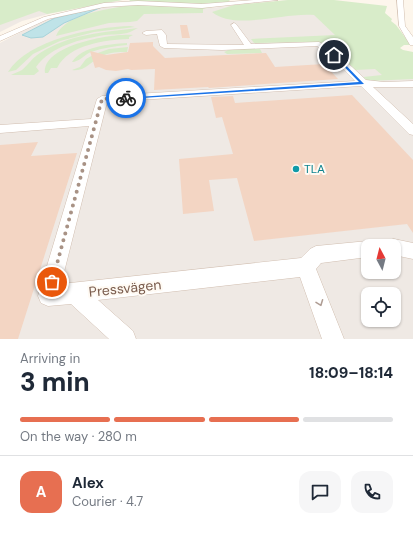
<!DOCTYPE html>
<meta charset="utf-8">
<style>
:root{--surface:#fff;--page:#f6f6f7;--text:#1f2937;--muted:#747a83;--line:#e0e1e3;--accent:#e76f51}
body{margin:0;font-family:"DM Sans",sans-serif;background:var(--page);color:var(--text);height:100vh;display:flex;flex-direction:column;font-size:15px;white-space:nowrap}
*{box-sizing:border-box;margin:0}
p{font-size:13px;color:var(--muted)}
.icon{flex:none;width:22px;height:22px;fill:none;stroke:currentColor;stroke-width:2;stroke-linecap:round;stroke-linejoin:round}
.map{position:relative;height:339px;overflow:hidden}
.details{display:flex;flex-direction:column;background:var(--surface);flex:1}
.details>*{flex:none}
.needle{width:26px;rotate:353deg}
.fabs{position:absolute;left:361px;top:239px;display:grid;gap:8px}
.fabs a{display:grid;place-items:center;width:40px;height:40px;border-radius:8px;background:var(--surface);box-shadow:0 1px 3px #0004;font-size:20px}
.pin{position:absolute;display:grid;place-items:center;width:34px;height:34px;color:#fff;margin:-17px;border:2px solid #fff;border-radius:50%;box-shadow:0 1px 4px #0007}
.courier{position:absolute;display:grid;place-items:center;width:40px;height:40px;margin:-20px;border:3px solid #1a73e8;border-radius:50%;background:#fff;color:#222;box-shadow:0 1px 5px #0007}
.summary em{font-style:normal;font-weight:800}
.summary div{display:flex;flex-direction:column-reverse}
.summary{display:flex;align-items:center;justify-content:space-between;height:68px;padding:0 20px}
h1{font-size:26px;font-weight:800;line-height:30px}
.bar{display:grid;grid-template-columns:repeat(4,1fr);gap:6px 4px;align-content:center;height:48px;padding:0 20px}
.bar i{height:5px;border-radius:3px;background:var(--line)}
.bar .selected{background:var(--accent)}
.bar p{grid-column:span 4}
.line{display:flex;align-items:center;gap:10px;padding:0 20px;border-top:1px solid var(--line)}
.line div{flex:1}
.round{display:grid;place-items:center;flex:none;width:42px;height:42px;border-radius:12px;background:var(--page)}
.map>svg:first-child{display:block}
.industrial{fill:#efe9e4;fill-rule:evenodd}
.green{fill:#d8ecc9}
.water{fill:#bfe3e8;stroke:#a5d3da}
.building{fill:#f3d5c3}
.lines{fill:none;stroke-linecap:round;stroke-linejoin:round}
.minor-casing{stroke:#d1beb0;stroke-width:1}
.minor{fill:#fff;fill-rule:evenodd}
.oneway{stroke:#af9d94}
.route{fill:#1a73e8}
.done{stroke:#a89285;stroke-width:4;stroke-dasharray:0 7.2}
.culture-dot{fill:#0f9aa8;stroke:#fffaf3;stroke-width:1.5}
.labels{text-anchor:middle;stroke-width:4;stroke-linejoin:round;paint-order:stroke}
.culture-label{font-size:12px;fill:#0d838f;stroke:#fffaf3;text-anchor:start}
.near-street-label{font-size:14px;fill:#7a5c4d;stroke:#fffaf3}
</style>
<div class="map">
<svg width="413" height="339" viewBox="0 0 413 339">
<rect width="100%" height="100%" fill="#fdf6ec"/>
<!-- industrial -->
<g class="industrial">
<path d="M0 0H123L52 13 22 21 0 32Z"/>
<path d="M291 0 413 68V339H0V43L42 21 101 7 117 5 198 9ZM368 246H394V272H368ZM368 294H394V320H368Z"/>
</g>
<!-- green -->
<g class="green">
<path d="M0 0H122L47 14 39 11 0 25Z"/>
<path d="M130 0H229L230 1 222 5 203 9V13L144 14 137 21 130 22 109 23 56 36C65 14 105 10 125 6Z"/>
<path d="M288 0H334L387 6 385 13 392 19 391 21 396 25 411 45H404L400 48 403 50 413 52V79L368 81 363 77 382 75 375 69 355 70 326 44 318 42 254 43 251 39 335 35 314 15C284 12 235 31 212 12L234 5Z"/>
<path d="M130 26 135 27 94 32 60 41 33 54 16 70 8 72C29 39 94 27 130 26Z"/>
<path d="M138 28C135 29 133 31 130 32 123 35 113 34 105 35 81 39 51 46 36 67L39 71 34 75H11C14 73 19 72 22 70 28 65 33 57 40 53 69 34 105 32 138 28Z"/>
<path d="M133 35 129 37V39C106 40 69 44 57 68H51L48 73H45C42 45 113 33 133 35Z"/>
<path d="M127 43V45C114 46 103 48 91 52 84 55 79 62 72 62 82 46 110 44 127 43Z"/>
<path d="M128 47 127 52C118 52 110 52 102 56 91 61 85 72 72 70L80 67 86 59 95 54 109 49Z"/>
<path d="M259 47 262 53 227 54 224 52 233 48Z"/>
</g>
<!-- water -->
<path class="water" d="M102 7 64 23 43 37 31 38 22 35 55 18Z"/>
<!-- building -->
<g class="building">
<path d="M180 25H187L190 38H182Z"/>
<path d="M153 42V46L165 58 266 53 275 67 324 64 338 79 209 88 208 87 154 90 155 69 131 70 128 69 116 71 106 70 99 67 95 68 90 51 106 55 128 52 130 43Z"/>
<path d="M352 95 413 160V233L407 224 254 241 237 178 209 180 214 211 183 214 179 159 233 154 222 117 216 118 211 97 233 96 235 103Z"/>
<path d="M38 142 31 156 77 153 18 339H0V145Z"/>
</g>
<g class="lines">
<!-- minor casing -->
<g class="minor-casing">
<g id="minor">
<path d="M254 0H278L202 8 138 5 104 7 48 19 0 41V36L44 17 104 3 138 1 202 4Z"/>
<path d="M397 0H403L405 26 413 37V45H410L399 26Z"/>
<path d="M234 23 236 24 251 44 319 42 337 53 366 80 384 82 413 81V87H373L413 124V135L409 134 361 86 107 102 61 284 301 258 310 249 316 246 368 241 374 243 376 246H368V257L321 263 316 269 344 339H322L300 277 98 300 133 331 136 339H109L71 304 48 306 41 303 38 296 89 126 0 133V125L91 119 97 99 102 96 355 81 331 57 317 46 222 50 164 48 160 46 157 34 146 35 142 33 146 31 162 30 166 35 167 44 244 45 231 25Z"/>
<path d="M394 239 413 243V259L394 255V246H386L388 241Z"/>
</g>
</g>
<!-- minor -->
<use href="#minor" class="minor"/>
</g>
<!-- one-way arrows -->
<defs><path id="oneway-chevron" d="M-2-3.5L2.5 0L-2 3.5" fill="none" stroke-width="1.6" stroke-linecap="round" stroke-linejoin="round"/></defs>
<use class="oneway" href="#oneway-chevron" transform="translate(320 303) rotate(69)"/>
<!-- route -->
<path class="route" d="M332 54H335L364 84 126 99 123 98 359 82Z"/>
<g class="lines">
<!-- done -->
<path class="done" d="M52 282 102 99 126 98"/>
</g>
<!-- markers -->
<circle class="culture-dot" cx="296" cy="169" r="4"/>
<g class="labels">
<!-- culture labels -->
<g class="culture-label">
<text x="304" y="173">TLA</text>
</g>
<!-- near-street labels -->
<g class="near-street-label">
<text transform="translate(125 288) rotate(-6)" y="5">Pressvägen</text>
</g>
</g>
</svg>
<div class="fabs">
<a><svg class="needle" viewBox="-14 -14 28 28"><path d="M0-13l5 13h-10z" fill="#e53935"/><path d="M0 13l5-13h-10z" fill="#747a83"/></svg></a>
<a><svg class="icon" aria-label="locate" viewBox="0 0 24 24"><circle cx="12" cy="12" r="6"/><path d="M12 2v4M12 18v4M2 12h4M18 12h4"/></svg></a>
</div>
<div class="pin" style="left:52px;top:282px;background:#ea580c"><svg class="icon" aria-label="bag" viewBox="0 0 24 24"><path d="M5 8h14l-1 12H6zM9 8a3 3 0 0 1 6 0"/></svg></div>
<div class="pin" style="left:334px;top:55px;background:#1f2937"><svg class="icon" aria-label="home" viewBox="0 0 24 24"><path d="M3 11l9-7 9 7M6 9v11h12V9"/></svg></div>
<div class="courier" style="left:126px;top:98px"><svg class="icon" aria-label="bike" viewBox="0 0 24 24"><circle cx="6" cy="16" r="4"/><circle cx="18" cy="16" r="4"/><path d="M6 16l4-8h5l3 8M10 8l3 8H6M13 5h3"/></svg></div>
</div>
<section class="details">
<div class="summary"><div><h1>3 min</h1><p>Arriving in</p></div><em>18:09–18:14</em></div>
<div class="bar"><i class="selected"></i><i class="selected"></i><i class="selected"></i><i></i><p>On the way · 280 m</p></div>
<div class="line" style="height:72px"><b class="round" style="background:var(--accent);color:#fff">A</b><div><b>Alex</b><p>Courier · 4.7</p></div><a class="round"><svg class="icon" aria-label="chat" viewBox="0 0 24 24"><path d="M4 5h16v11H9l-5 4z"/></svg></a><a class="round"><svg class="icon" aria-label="phone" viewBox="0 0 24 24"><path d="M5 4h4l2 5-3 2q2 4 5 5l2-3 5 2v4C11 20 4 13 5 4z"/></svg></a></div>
</section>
